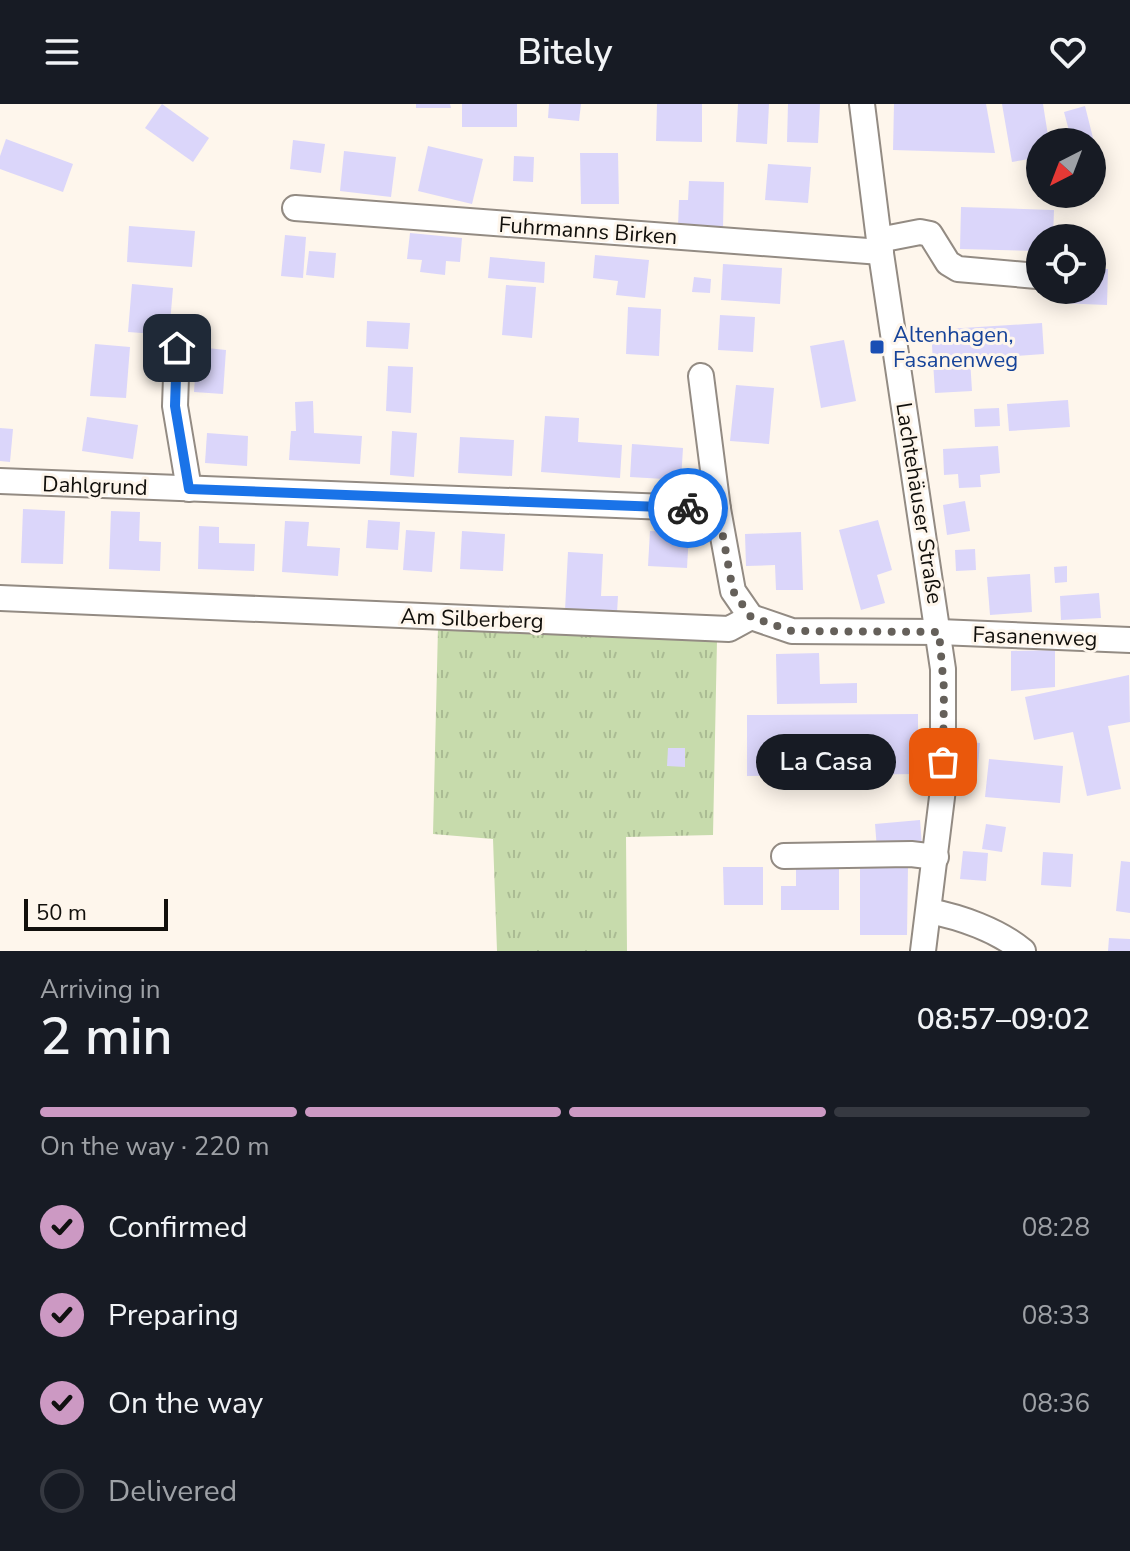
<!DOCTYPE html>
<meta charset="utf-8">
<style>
:root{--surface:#171b24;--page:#20242c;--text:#f1f3f6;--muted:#9ea1a6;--line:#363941;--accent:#cc99c3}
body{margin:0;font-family:"Nunito Sans",sans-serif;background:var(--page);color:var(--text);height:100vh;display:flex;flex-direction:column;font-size:30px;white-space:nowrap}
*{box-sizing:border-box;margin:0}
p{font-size:26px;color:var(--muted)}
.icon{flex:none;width:44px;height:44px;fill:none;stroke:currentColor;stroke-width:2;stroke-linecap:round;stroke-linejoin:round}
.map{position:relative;height:847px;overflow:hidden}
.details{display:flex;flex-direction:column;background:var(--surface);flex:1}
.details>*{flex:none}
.needle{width:52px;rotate:222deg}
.tools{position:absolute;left:1026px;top:24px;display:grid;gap:16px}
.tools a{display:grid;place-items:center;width:80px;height:80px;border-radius:50%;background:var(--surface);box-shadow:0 4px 20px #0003;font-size:40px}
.scale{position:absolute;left:24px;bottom:20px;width:144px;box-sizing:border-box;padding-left:8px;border:4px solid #12100c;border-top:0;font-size:22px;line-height:28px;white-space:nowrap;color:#12100c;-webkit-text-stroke:6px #fef6ec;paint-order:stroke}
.pin{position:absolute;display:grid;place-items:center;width:68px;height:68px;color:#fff;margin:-34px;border-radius:16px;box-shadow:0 4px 12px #0006}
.courier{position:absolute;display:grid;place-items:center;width:80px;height:80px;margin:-40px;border:6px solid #1a73e8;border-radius:50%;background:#fff;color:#222;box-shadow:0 2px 10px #0007}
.bubble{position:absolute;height:56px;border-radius:28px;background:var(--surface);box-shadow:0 4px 20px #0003;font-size:26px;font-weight:600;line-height:56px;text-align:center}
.summary em{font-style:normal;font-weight:600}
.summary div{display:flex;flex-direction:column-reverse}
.summary{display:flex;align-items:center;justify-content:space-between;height:136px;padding:0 40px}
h1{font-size:52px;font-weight:600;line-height:60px}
.bar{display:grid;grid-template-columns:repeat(4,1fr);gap:12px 8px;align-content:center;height:96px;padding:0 40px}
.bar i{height:10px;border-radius:6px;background:var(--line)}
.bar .on{background:var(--accent)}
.bar p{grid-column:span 4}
ol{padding:0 40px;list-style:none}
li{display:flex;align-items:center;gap:24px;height:88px}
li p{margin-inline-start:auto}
li .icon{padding:8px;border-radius:50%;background:var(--accent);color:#111;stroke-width:4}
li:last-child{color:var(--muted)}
li i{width:44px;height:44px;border:4px solid var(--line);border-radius:50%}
header{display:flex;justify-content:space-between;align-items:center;height:104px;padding:0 40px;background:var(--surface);font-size:36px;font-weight:600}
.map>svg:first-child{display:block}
.grass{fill:url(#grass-tufts)}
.building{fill:#dbd6fa}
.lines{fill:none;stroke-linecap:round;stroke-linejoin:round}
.minor-casing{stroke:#938b83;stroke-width:28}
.minor{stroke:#fff;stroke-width:24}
.done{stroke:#65605a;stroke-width:8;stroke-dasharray:0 14.4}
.route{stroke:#1a73e8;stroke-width:10}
.transit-dot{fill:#1a4fb4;stroke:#fef6ec;stroke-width:3}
.labels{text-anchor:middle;stroke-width:6;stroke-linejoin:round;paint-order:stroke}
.street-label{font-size:22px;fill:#12100c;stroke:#fef6ec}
.transit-label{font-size:22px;fill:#164399;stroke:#fef6ec;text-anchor:start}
</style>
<header><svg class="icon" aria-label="menu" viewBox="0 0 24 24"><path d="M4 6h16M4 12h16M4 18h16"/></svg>Bitely<svg class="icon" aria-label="heart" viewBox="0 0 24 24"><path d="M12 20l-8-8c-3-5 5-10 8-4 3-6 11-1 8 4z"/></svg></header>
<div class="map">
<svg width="1130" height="847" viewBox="0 0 1130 847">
<defs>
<pattern id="grass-tufts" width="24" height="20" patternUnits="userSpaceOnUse" patternTransform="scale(2)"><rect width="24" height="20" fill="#c7dbac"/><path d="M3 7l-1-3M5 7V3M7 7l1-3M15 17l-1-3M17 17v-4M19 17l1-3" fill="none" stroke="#aabb93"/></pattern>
</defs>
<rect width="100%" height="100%" fill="#fef6ec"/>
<!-- grass -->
<path class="grass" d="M438 524 717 536 713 731 626 733 627 847H497L493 735 433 730Z"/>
<!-- building -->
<g class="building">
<path d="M162 0 209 34 193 58 145 24Z"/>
<path d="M416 0H450L451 4H416Z"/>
<rect x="462" y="0" width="55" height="23"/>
<path d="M549 0H581L579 17 548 14Z"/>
<path d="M657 0H702V38L656 37Z"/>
<path d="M738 0H769L767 40 736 38Z"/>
<path d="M788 0H820L818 39 787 38Z"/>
<path d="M894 0H986L995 49 893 46Z"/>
<path d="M1002 0H1043L1049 38H1040V53L1012 58Z"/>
<path d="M1085 2 1097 50 1092 51V38H1072L1064 8Z"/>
<path d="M6 35 73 60 63 88 0 65V52Z"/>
<path d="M293 36 325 40 321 69 290 65Z"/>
<path d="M428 42 483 55 472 100 418 87Z"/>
<path d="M344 47 396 53 391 93 340 87Z"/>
<path d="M580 49H618L619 100H581Z"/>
<path d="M514 52 534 53 533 78 513 77Z"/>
<path d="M768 60 811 63 808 99 765 96Z"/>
<path d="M689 77 724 78 723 124 678 123 679 96H688Z"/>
<path d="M961 103 1054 106 1053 134H1040V147L960 145Z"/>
<path d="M129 122 195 127 192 163 127 158Z"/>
<path d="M410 129 462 134 460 158 446 157 445 171 420 168 422 156 407 155Z"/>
<path d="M285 131 306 133 303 174 281 172Z"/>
<path d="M309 147 336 149 334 174 306 171Z"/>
<path d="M595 151 649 156 645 194 616 191 618 177 593 174Z"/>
<path d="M490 153 545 158 544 179 488 174Z"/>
<path d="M723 160 782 164 780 200 721 196Z"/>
<path d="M1092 165H1108L1107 201 1059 199 1060 186H1092Z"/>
<path d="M694 173 711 175 710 189 692 188Z"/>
<path d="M132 180 173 184 169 231 128 228Z"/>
<path d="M506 181 536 183 532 234 502 231Z"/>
<path d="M628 203 661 205 659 252 626 250Z"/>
<path d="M720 211 755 213 753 248 718 246Z"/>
<path d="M367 217 410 219 408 245 366 243Z"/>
<path d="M1042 219 1044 250 970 255 972 287 935 289 931 226Z"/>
<path d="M844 236 856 297 821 304 810 242Z"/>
<path d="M95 240 130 243 126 294 90 292Z"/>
<path d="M197 243 226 246 223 290 194 288Z"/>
<path d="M388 262 413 263 411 309 386 307Z"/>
<path d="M736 281 774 284 769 340 730 337Z"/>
<path d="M1068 296 1070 323 1009 327 1007 300Z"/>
<path d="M313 297 314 329 362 332 360 360 289 356 291 327H296L295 298Z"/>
<path d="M999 304 1000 322 975 323 974 305Z"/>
<path d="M545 312 579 314 578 338 622 341 620 374 541 368Z"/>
<path d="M87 313 138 321 133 355 82 347Z"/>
<path d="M0 324 13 325 10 358 0 357Z"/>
<path d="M392 327 417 329 414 373 390 371Z"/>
<path d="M207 329 248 332 247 362 205 359Z"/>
<path d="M460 333 514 336 512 372 458 369Z"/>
<path d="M632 340 683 344 681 376 630 373Z"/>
<path d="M998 342 1000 369 980 371 981 383 959 384 958 370 944 371 943 345Z"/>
<path d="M965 397 970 427 947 431 943 401Z"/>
<path d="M23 405 65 407 63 460 21 459Z"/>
<path d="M111 407 140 408 139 437 161 438 160 467 109 465Z"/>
<path d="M368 416 400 418 398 446 366 444Z"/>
<path d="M878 416 892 466 877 471 885 499 861 506 839 426Z"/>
<path d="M285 417 309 418 307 442 340 444 338 472 282 468Z"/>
<path d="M199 422 219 423V439L255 440 254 467 198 465Z"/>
<path d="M406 426 435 428 432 468 403 466Z"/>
<path d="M462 427 505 430 503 467 460 465Z"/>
<path d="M650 427 689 429 687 464 648 462Z"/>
<path d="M801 428 803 486H776L775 461 746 462 745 430Z"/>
<path d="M975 445 976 466 956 467 955 446Z"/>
<path d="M568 448 603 450 601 492H618L617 509 565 506Z"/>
<path d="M1067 462V478L1055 479 1054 463Z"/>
<path d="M1030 470 1032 508 990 511 987 473Z"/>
<path d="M1099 489 1101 514 1061 516 1060 492Z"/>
<path d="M1055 546V583L1011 587V547Z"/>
<path d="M819 549 820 580 857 579V599L777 600 776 550Z"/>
<path d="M1129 571 1130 618 1108 622 1121 685 1087 692 1073 628 1034 636 1025 593Z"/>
<path d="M918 610V670L747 672V611Z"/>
<path d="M961 637 980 639 977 672 958 671Z"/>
<path d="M668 644H685V663L667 662Z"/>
<path d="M989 655 1063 662 1060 699 985 693Z"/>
<path d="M920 716 922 742 877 745 875 720Z"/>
<path d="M986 720 1006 723 1002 748 982 745Z"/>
<path d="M963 747 988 749 986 777 960 775Z"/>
<path d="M1043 748 1073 750 1071 783 1041 781Z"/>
<path d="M1121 757 1130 758V809L1116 807Z"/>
<path d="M860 761 908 762 907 831H860Z"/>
<path d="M723 763H763V801H724Z"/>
<path d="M796 765H839V806H781V782H796Z"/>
<path d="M1109 834 1130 835V847H1108Z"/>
</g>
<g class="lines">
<!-- minor casing -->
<g class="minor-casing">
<g id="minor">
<path d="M862 0 879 136 943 565V685L923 847"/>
<path d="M295 104 881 148"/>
<path d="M879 136 920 128 930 130 948 159 958 165 1037 172"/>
<path d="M177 244 175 302 189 385"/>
<path d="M701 272 718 405 733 487 751 513"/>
<path d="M0 377 718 405"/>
<path d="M0 494 729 525 751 513 792 527 939 528 1130 536"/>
<path d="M784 752 911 750 936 753"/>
<path d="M929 807C960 813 998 826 1023 847"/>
</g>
</g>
<!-- minor -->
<use href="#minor" class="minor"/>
</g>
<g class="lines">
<!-- done -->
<path class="done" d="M688 404 718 405 733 487 751 513 792 527 939 528 944 585 943 658"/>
<!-- route -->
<path class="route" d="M177 244 175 302 189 385 688 404"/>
</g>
<!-- markers -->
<rect class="transit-dot" x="869" y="235" width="16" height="16" rx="4"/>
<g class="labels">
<!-- street labels -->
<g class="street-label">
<text transform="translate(588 126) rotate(4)" y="8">Fuhrmanns Birken</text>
<text transform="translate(95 381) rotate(2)" y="8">Dahlgrund</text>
<text transform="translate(920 399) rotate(81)" y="8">Lachtehäuser Straße</text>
<text transform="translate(472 514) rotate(2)" y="8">Am Silberberg</text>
<text transform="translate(1035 532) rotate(2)" y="8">Fasanenweg</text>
</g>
<!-- transit labels -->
<g class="transit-label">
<text x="893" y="238">Altenhagen,<tspan x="893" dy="25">Fasanenweg</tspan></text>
</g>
</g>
</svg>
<div class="tools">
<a><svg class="needle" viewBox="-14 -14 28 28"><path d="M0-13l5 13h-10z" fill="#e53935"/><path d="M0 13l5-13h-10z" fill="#9ea1a6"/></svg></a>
<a><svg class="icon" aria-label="locate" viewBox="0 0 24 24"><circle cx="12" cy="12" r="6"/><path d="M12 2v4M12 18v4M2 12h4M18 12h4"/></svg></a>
</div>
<div class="scale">50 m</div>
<div class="pin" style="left:943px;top:658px;background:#ea580c"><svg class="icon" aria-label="bag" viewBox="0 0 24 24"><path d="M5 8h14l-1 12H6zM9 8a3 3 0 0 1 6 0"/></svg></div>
<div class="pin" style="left:177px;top:244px;background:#1f2937"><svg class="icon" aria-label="home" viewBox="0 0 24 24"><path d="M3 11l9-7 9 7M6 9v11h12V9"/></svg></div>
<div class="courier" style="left:688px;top:404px"><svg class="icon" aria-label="bike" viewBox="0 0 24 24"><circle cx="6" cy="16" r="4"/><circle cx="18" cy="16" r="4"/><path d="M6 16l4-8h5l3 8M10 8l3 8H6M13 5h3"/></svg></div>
<div class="bubble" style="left:756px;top:630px;width:140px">La Casa</div>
</div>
<section class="details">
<div class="summary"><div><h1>2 min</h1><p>Arriving in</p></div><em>08:57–09:02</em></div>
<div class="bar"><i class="on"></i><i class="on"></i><i class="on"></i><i></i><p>On the way · 220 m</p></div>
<ol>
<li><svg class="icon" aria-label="check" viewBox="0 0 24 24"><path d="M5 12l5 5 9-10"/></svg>Confirmed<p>08:28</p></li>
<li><svg class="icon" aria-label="check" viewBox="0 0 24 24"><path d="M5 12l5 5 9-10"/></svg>Preparing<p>08:33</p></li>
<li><svg class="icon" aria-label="check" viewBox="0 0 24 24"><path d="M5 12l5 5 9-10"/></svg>On the way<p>08:36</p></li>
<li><i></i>Delivered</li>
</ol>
</section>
